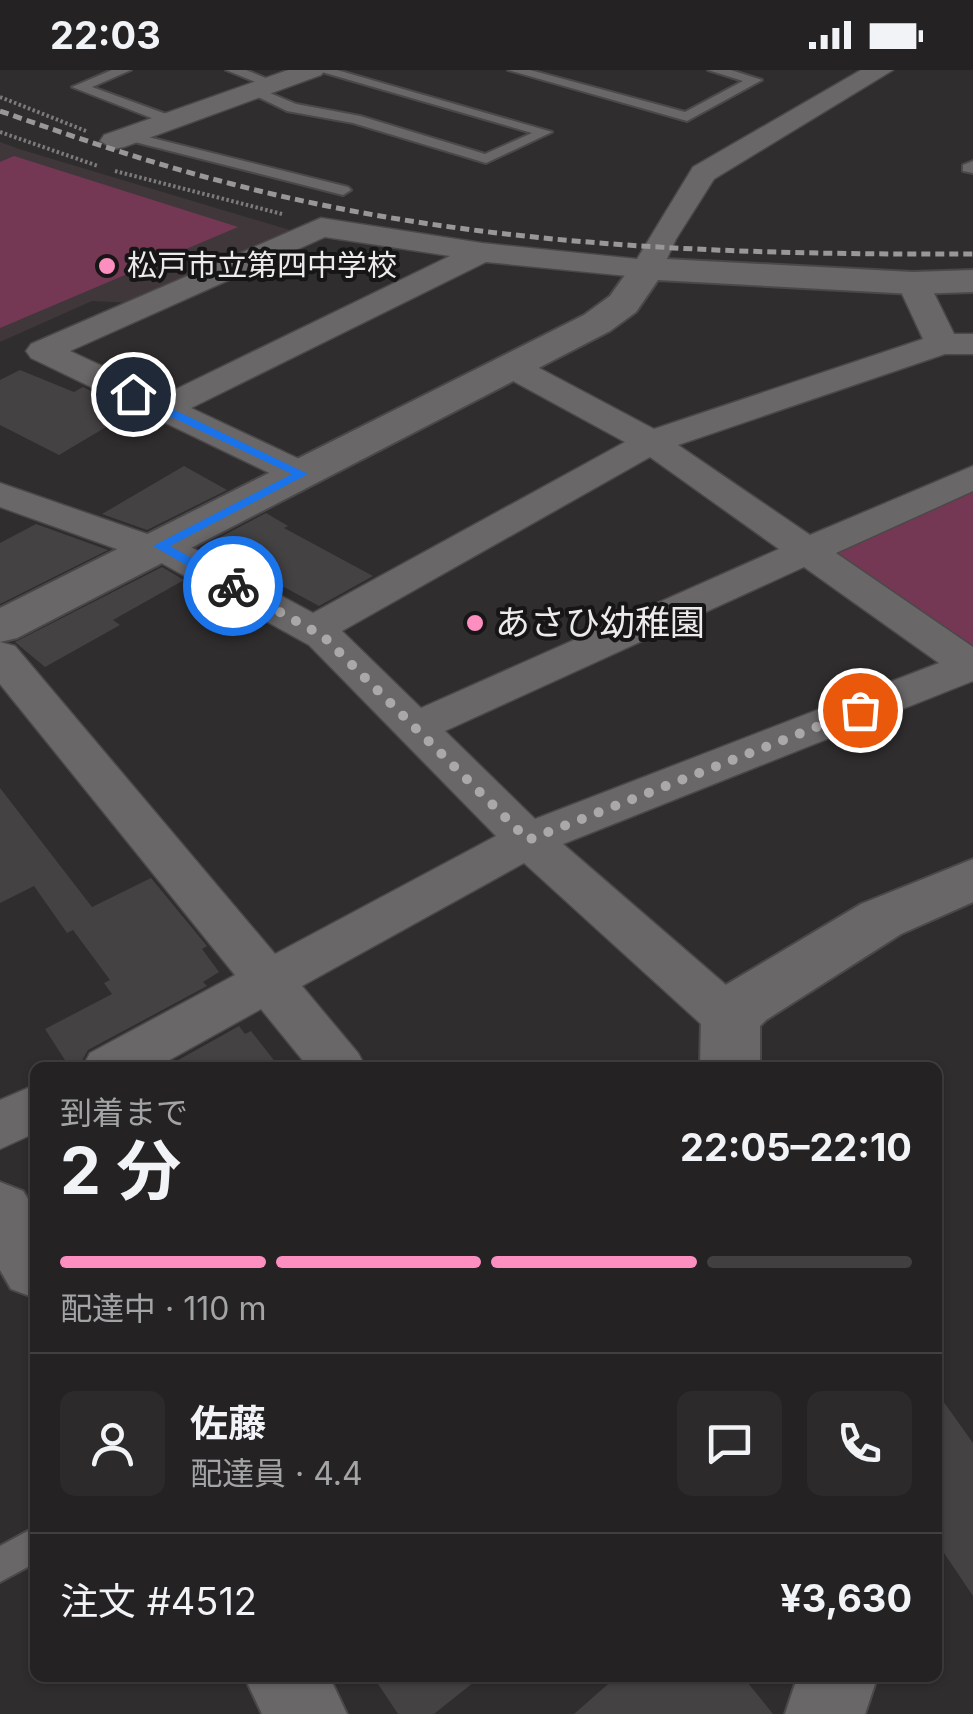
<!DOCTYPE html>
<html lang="ja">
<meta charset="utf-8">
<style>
:root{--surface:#242222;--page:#2c2a2a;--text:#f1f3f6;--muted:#a3a4a5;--line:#413f40;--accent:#fd8ec0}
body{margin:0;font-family:Inter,"Noto Sans JP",sans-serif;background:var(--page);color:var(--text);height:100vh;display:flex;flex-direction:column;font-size:38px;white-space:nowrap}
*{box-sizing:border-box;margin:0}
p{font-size:32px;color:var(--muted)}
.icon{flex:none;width:55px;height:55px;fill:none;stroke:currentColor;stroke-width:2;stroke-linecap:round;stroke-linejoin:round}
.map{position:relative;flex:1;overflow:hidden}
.drawer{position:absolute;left:30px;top:992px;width:912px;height:620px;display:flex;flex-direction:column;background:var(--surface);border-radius:15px;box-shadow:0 2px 8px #0004,0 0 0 2px var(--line)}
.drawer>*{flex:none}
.pin{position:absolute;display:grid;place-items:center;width:85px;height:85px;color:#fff;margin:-42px;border:5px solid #fff;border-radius:50%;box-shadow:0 2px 10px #0007}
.courier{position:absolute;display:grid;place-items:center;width:100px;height:100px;margin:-50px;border:8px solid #1a73e8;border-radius:50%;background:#fff;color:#222;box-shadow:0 2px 12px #0007}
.summary em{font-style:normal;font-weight:700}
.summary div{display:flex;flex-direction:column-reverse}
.summary{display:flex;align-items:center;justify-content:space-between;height:170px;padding:0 30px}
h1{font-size:65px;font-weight:700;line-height:75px}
.bar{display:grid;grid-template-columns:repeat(4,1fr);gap:15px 10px;align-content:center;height:120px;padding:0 30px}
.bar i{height:12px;border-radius:8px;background:var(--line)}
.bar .on{background:var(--accent)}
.bar p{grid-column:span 4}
.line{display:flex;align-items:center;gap:25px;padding:0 30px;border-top:2px solid var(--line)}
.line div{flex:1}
.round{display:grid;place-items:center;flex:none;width:105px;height:105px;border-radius:15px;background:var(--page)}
.status{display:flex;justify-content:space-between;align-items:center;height:70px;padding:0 50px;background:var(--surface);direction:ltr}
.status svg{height:28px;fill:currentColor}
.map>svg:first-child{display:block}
.built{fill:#40373b}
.green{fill:#753854}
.building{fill:#454243}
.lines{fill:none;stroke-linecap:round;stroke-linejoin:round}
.service-casing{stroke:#4b4849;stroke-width:4}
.minor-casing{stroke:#4b4849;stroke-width:3}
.tertiary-casing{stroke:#4b4849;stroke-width:4}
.path{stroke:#7c7a7b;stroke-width:4;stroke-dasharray:2.5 2.5;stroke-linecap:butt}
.service{fill:#6a6768;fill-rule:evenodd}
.minor{fill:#6a6768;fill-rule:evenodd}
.tertiary{fill:#6a6768;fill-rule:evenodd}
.rail{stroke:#999798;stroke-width:5;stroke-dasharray:9 5;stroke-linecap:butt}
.route{fill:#1a73e8}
.done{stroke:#aaa8a9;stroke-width:10;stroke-dasharray:0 18}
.poi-dot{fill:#fd8ec0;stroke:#171616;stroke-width:4}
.labels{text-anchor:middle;stroke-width:8;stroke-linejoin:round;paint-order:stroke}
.far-poi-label{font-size:30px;fill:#eceaeb;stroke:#171616;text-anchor:start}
.poi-label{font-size:35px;fill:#eceaeb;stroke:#171616;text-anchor:start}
</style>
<div class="status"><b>22:03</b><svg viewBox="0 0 49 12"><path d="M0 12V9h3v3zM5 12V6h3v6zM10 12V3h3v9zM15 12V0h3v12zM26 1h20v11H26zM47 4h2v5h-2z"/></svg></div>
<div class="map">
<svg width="973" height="1644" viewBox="0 0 973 1644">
<rect width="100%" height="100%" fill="#302d2e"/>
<!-- built -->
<path class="built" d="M0 72 19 79 293 161 133 233 92 231 0 272Z"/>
<!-- green -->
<g class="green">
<path d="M14 86 238 157 0 258V92Z"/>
<path d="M973 417V578L835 487 837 477Z"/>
</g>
<!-- building -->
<g class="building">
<path d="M20 300 74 322 83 317 133 341 59 385 0 355V310Z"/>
<path d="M184 396 227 420 147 460 102 444Z"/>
<path d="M266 443 288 456 284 458 373 506 319 536 284 517 279 520 200 478Z"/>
<path d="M36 454 108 480 0 534V473Z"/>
<path d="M162 497 184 510 113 550 120 555 45 597 15 572Z"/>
<path d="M0 718 92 837 151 808 207 876 202 879 219 902 203 912 207 916 88 980 78 998H70L45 959 112 924 104 913 110 910 73 860 67 863 34 816 0 833Z"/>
<path d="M239 956 245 964 251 961 280 998H164Z"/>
<path d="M938 1324 973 1373V1526L938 1474Z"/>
<path d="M374 1608H479L434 1644H398Z"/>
<path d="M615 1608H744L773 1644H574Z"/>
</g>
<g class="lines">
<!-- service casing -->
<g class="service-casing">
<g id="service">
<path d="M112 0H131L92 17 177 48V54H167L72 17Z"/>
<path d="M226 0H246L280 14 268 17Z"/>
<path d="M315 0H337L552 62 486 93 353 53 287 41 246 21 258 18 296 34 360 46 485 84 532 63Z"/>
<path d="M508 0H530L685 42 743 11 708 0H731L762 10 687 51Z"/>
<path d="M128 62 348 117 351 120 343 125 123 69 121 66Z"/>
<path d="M973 91V103L963 101V95Z"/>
<path d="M35 1457V1493L0 1512V1476Z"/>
</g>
</g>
<!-- minor casing -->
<g class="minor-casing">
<g id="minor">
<path d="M288 0H325L321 5 124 77 114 79 100 71 104 65Z"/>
<path d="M861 0H893L714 109 676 169 659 206 648 208 486 192 191 338 314 396 319 404 314 412 301 415 288 412 31 288 26 281 31 274 321 148 482 173 637 189 693 97ZM325 167 450 186 164 325 70 281Z"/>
<path d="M913 204 924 206 929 213 954 264H973V284H945L678 375 810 465 973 396V421L836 483 973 577V611L563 774 748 934 755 949 748 964 730 970 712 964 524 793 302 916 358 983 366 998H309L261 939 155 998H82L90 983 235 905 0 614V572L15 576 275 884 496 766 309 575 156 490 139 487 0 437V413L153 466 174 468 313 543 625 372 500 304 495 297 500 290H524L654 359 923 269 897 213 902 206ZM650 387 779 479 421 638 342 561ZM804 497 939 593 535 749 445 661Z"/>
<path d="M35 1015V1063L0 1079V1030Z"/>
</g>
</g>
<!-- tertiary casing -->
<g class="tertiary-casing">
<g id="tertiary">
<path d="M648 188 913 202 973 200V222L913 224 658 210 636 242 610 261 17 568 0 572V538L584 245 610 226 635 191Z"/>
<path d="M973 789V832L901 864 766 950 760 956V998H700L701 949 724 916 861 834Z"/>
<path d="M0 1112 23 1121 35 1140V1228L11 1219 0 1200Z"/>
<path d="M245 1608H330L347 1644H262Z"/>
<path d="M797 1608H877L865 1644H785Z"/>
</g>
</g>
<!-- path -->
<g class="path">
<path d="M0 27 86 61"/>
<path d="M0 62 98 96"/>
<path d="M115 101 282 144"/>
</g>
<!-- service -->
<use href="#service" class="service"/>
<!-- minor -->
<use href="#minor" class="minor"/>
<!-- tertiary -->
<use href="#tertiary" class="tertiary"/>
<!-- rail -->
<path class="rail" d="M0 41C77 68 153 94 232 114 473 177 725 185 973 184"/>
</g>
<!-- route -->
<path class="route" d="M129 322H137L308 404 170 476 237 513V519H228L153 476 292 404 129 327Z"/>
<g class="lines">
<!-- done -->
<path class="done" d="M233 516 323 566 528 770 860 640"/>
</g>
<!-- markers -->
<g class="poi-dot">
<circle cx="107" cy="196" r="10"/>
<circle cx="475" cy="553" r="10"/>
</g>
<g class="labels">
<!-- far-poi labels -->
<g class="far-poi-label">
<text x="127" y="206">松戸市立第四中学校</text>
</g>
<!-- poi labels -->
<g class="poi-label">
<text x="495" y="565">あさひ幼稚園</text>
</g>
</g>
</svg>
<div class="pin" style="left:860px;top:640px;background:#ea580c"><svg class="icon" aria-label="bag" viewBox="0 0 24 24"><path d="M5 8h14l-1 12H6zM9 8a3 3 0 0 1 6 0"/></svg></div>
<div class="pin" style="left:133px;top:324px;background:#1f2937"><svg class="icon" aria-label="home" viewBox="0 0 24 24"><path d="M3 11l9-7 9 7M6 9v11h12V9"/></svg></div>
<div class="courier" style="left:233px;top:516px"><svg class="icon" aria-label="bike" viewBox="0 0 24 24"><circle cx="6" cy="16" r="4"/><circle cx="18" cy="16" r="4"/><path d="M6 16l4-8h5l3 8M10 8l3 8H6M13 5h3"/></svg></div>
<section class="drawer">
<div class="summary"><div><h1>2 分</h1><p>到着まで</p></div><em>22:05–22:10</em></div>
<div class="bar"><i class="on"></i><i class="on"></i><i class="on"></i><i></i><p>配達中 · 110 m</p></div>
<div class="line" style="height:180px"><a class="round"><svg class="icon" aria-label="person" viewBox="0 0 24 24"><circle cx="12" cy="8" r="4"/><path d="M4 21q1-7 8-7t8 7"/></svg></a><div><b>佐藤</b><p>配達員 · 4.4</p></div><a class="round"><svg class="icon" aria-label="chat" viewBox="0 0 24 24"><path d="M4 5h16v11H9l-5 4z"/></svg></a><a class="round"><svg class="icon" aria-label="phone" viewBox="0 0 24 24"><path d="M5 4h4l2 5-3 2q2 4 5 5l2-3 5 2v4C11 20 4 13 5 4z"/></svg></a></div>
<div class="line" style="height:130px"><div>注文 #4512</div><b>¥3,630</b></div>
</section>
</div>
